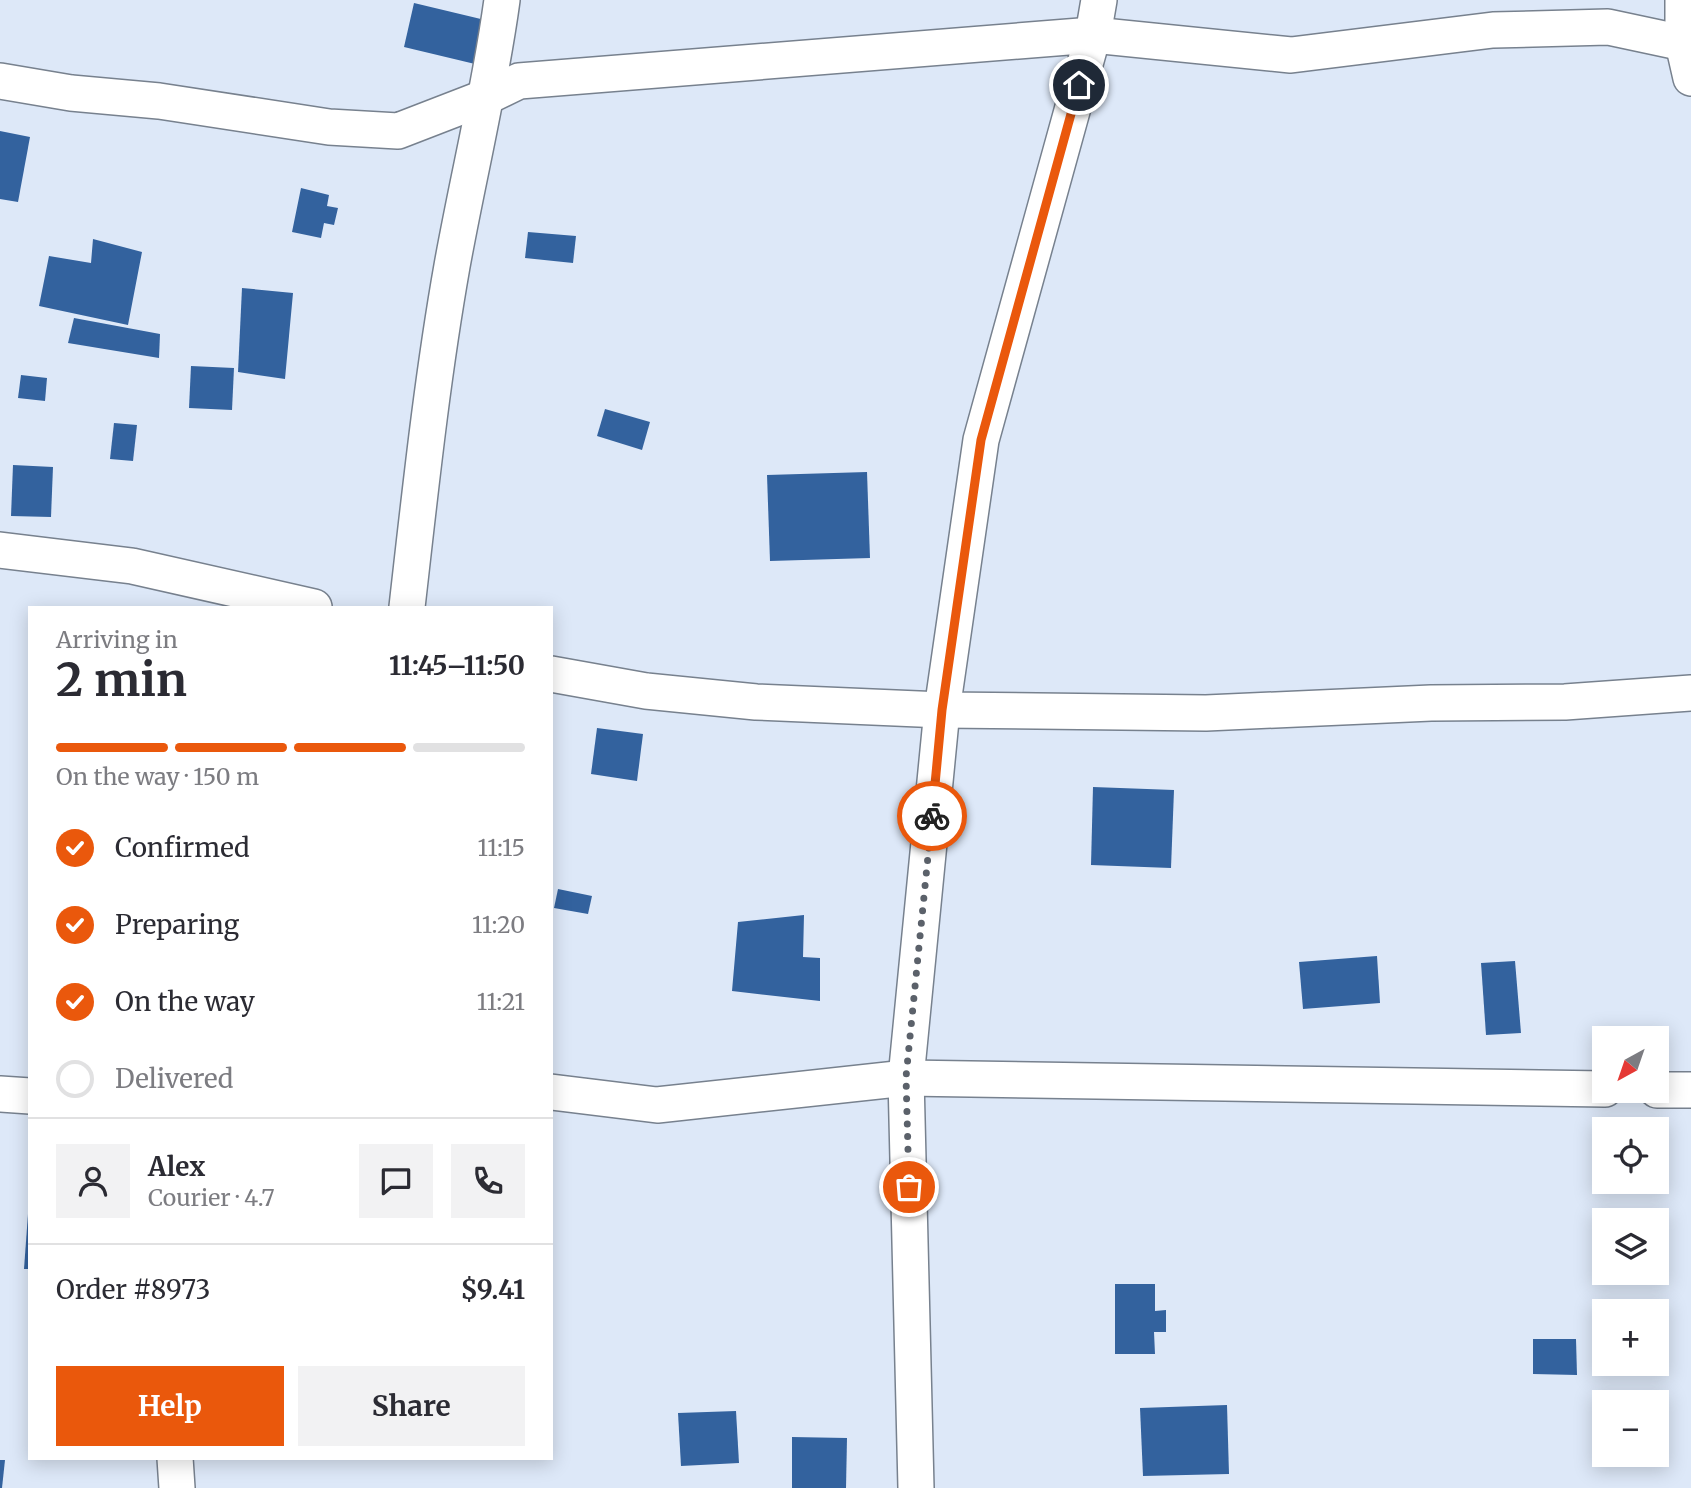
<!DOCTYPE html>
<meta charset="utf-8">
<style>
:root{--surface:#fff;--page:#f2f2f3;--text:#2b2b33;--muted:#7c7c81;--line:#e1e1e2;--accent:#ea580c}
body{margin:0;font-family:Merriweather,serif;background:var(--page);color:var(--text);height:100vh;display:flex;flex-direction:column;font-size:26px;white-space:nowrap}
*{box-sizing:border-box;margin:0}
p{font-size:23px;color:var(--muted)}
.icon{flex:none;width:38px;height:38px;fill:none;stroke:currentColor;stroke-width:2;stroke-linecap:round;stroke-linejoin:round}
.map{position:relative;flex:1;overflow:hidden}
.panel{position:absolute;left:28px;top:606px;width:525px;height:854px;display:flex;flex-direction:column;background:var(--surface);border-radius:0px;box-shadow:0 4px 18px #0003}
.panel>*{flex:none}
.needle{width:46px;rotate:220deg}
.tools{position:absolute;left:1592px;top:1026px;display:grid;gap:14px}
.tools a{display:grid;place-items:center;width:77px;height:77px;border-radius:0px;background:var(--surface);box-shadow:0 4px 18px #0003;font-size:35px}
.pin{position:absolute;display:grid;place-items:center;width:60px;height:60px;color:#fff;margin:-30px;border:4px solid #fff;border-radius:50%;box-shadow:0 2px 7px #0007}
.courier{position:absolute;display:grid;place-items:center;width:70px;height:70px;margin:-35px;border:5px solid #ea580c;border-radius:50%;background:#fff;color:#222;box-shadow:0 2px 9px #0007}
.overview em{font-style:normal;font-weight:700}
.overview div{display:flex;flex-direction:column-reverse}
.overview{display:flex;align-items:center;justify-content:space-between;height:119px;padding:0 28px}
h1{font-size:46px;font-weight:700;line-height:52px}
.bar{display:grid;grid-template-columns:repeat(4,1fr);gap:10px 7px;align-content:center;height:84px;padding:0 28px}
.bar i{height:9px;border-radius:5px;background:var(--line)}
.bar .on{background:var(--accent)}
.bar p{grid-column:span 4}
.line{display:flex;align-items:center;gap:18px;padding:0 28px;border-top:2px solid var(--line)}
.line div{flex:1}
.round{display:grid;place-items:center;flex:none;width:74px;height:74px;border-radius:0px;background:var(--page)}
ol{padding:0 28px;list-style:none}
li{display:flex;align-items:center;gap:21px;height:77px}
li p{margin-inline-start:auto}
li .icon{padding:7px;border-radius:50%;background:var(--accent);color:#fff;stroke-width:4}
li:last-child{color:var(--muted)}
li i{width:38px;height:38px;border:4px solid var(--line);border-radius:50%}
.button{display:flex;gap:14px;margin-top:auto;padding:14px 28px}
.button a{flex:1;height:80px;border-radius:0px;background:var(--accent);color:#fff;font-size:28px;font-weight:700;line-height:80px;text-align:center}
.button a+a{background:var(--page);color:var(--text)}
.map>svg:first-child{display:block}
.building{fill:#33629e}
.lines{fill:none;stroke-linecap:round;stroke-linejoin:round}
.minor-casing{stroke:#77818e;stroke-width:38}
.minor{stroke:#fff;stroke-width:35}
.done{stroke:#5b616a;stroke-width:7;stroke-dasharray:0 12.6}
.route{stroke:#ea580c;stroke-width:9}
</style>
<div class="map">
<svg width="1691" height="1488" viewBox="0 0 1691 1488">
<rect width="100%" height="100%" fill="#dde8f8"/>
<!-- building -->
<g class="building">
<path d="M414 3 485 20 475 64 404 47Z"/>
<path d="M0 131 30 137 18 202 0 199Z"/>
<path d="M301 188 329 195 327 206 338 208 334 225 324 223 321 238 292 232Z"/>
<path d="M528 232 576 236 573 263 525 258Z"/>
<path d="M93 239 142 252 128 325 39 306 49 256 91 263Z"/>
<path d="M242 288 293 293 285 379 238 372Z"/>
<path d="M74 318 160 334 159 358 68 343Z"/>
<path d="M191 366 234 368 232 410 189 408Z"/>
<path d="M21 375 47 378 45 401 18 398Z"/>
<path d="M605 409 650 422 642 450 597 436Z"/>
<path d="M114 423 137 425 133 461 110 459Z"/>
<path d="M13 465 53 467 51 517 11 516Z"/>
<path d="M867 472 870 558 770 561 767 475Z"/>
<path d="M597 728 643 734 637 781 591 774Z"/>
<path d="M1093 787 1174 790 1171 868 1091 865Z"/>
<path d="M558 889 592 896 588 914 554 908Z"/>
<path d="M804 915 803 957 820 958V1001L732 991 738 922Z"/>
<path d="M1377 956 1380 1003 1303 1009 1299 962Z"/>
<path d="M1515 961 1521 1033 1486 1035 1481 963Z"/>
<path d="M28 1214H30V1269H24Z"/>
<path d="M1115 1284H1155V1311L1166 1310V1332H1154L1155 1354H1115Z"/>
<path d="M1533 1339H1576L1577 1375 1533 1374Z"/>
<path d="M1227 1405 1229 1474 1143 1476 1140 1408Z"/>
<path d="M736 1411 739 1463 681 1466 678 1413Z"/>
<path d="M792 1437 847 1438 846 1488H792Z"/>
<path d="M0 1460H5L2 1488H0Z"/>
</g>
<g class="lines">
<!-- minor casing -->
<g class="minor-casing">
<g id="minor">
<path d="M1683 0V43L1691 78"/>
<path d="M0 81 71 93 159 101 329 127 398 131 486 97 519 81 1093 35 1291 55 1493 30 1608 27 1683 43"/>
<path d="M0 550 132 566 314 607"/>
<path d="M407 607C420 493 432 379 452 266 468 177 490 89 502 0"/>
<path d="M551 674 646 691 756 702 942 710 1206 713 1431 703 1565 702 1691 693"/>
<path d="M1657 1090H1691"/>
<path d="M551 1092 657 1105 906 1078 1605 1089"/>
<path d="M0 1094 30 1096"/>
<path d="M175 1458 177 1488"/>
<path d="M916 1488 906 1078 942 710 981 440 1093 35 1099 0"/>
</g>
</g>
<!-- minor -->
<use href="#minor" class="minor"/>
</g>
<g class="lines">
<!-- done -->
<path class="done" d="M909 1187 906 1077 932 816"/>
<!-- route -->
<path class="route" d="M932 816 942 710 981 440 1079 85"/>
</g>
</svg>
<div class="tools">
<a><svg class="needle" viewBox="-14 -14 28 28"><path d="M0-13l5 13h-10z" fill="#e53935"/><path d="M0 13l5-13h-10z" fill="#7c7c81"/></svg></a>
<a><svg class="icon" aria-label="locate" viewBox="0 0 24 24"><circle cx="12" cy="12" r="6"/><path d="M12 2v4M12 18v4M2 12h4M18 12h4"/></svg></a>
<a><svg class="icon" aria-label="layers" viewBox="0 0 24 24"><path d="M12 4l9 5-9 5-9-5zM3 14l9 5 9-5"/></svg></a>
<a>+</a>
<a>−</a>
</div>
<div class="pin" style="left:909px;top:1187px;background:#ea580c"><svg class="icon" aria-label="bag" viewBox="0 0 24 24"><path d="M5 8h14l-1 12H6zM9 8a3 3 0 0 1 6 0"/></svg></div>
<div class="pin" style="left:1079px;top:85px;background:#1f2937"><svg class="icon" aria-label="home" viewBox="0 0 24 24"><path d="M3 11l9-7 9 7M6 9v11h12V9"/></svg></div>
<div class="courier" style="left:932px;top:816px"><svg class="icon" aria-label="bike" viewBox="0 0 24 24"><circle cx="6" cy="16" r="4"/><circle cx="18" cy="16" r="4"/><path d="M6 16l4-8h5l3 8M10 8l3 8H6M13 5h3"/></svg></div>
<section class="panel">
<div class="overview"><div><h1>2 min</h1><p>Arriving in</p></div><em>11:45–11:50</em></div>
<div class="bar"><i class="on"></i><i class="on"></i><i class="on"></i><i></i><p>On the way · 150 m</p></div>
<ol>
<li><svg class="icon" aria-label="check" viewBox="0 0 24 24"><path d="M5 12l5 5 9-10"/></svg>Confirmed<p>11:15</p></li>
<li><svg class="icon" aria-label="check" viewBox="0 0 24 24"><path d="M5 12l5 5 9-10"/></svg>Preparing<p>11:20</p></li>
<li><svg class="icon" aria-label="check" viewBox="0 0 24 24"><path d="M5 12l5 5 9-10"/></svg>On the way<p>11:21</p></li>
<li><i></i>Delivered</li>
</ol>
<div class="line" style="height:126px"><a class="round"><svg class="icon" aria-label="person" viewBox="0 0 24 24"><circle cx="12" cy="8" r="4"/><path d="M4 21q1-7 8-7t8 7"/></svg></a><div><b>Alex</b><p>Courier · 4.7</p></div><a class="round"><svg class="icon" aria-label="chat" viewBox="0 0 24 24"><path d="M4 5h16v11H9l-5 4z"/></svg></a><a class="round"><svg class="icon" aria-label="phone" viewBox="0 0 24 24"><path d="M5 4h4l2 5-3 2q2 4 5 5l2-3 5 2v4C11 20 4 13 5 4z"/></svg></a></div>
<div class="line" style="height:91px"><div>Order #8973</div><b>$9.41</b></div>
<div class="button"><a>Help</a><a>Share</a></div>
</section>
</div>
